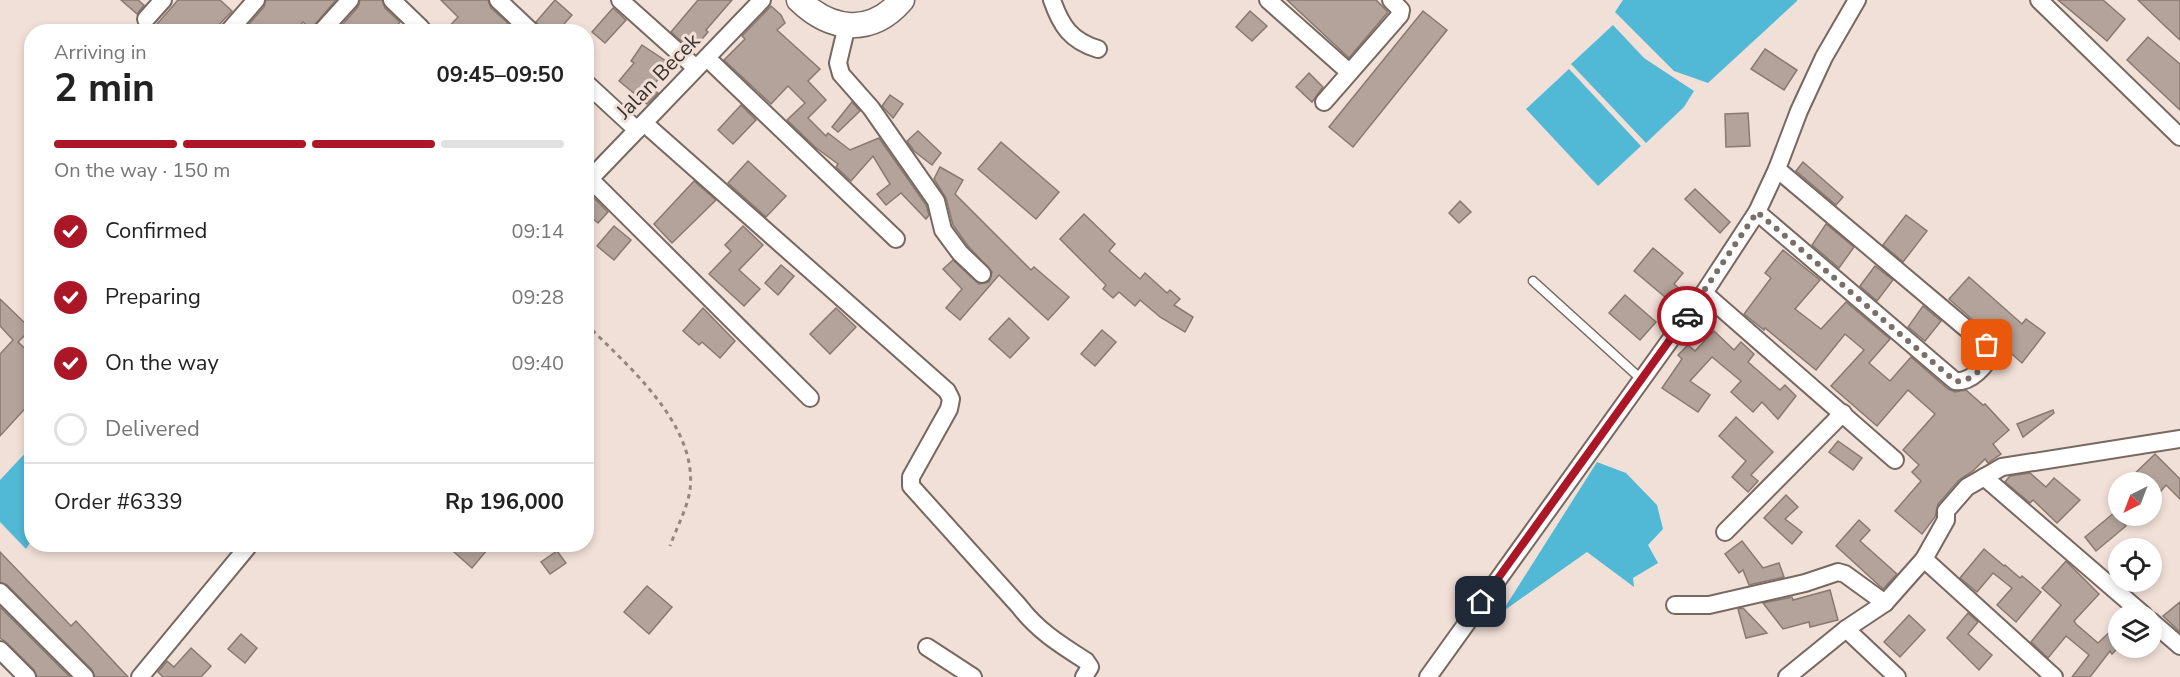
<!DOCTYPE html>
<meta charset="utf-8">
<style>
:root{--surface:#fff;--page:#f6f6f6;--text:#222;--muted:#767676;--line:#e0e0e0;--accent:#ab1726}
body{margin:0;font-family:"Nunito Sans",sans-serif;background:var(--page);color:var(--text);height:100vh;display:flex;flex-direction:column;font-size:22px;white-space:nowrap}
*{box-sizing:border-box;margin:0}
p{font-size:20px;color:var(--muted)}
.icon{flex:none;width:33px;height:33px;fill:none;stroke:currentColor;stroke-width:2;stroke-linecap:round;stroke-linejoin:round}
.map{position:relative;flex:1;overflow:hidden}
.details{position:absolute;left:24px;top:24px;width:570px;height:528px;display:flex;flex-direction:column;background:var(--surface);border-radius:24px;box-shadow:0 3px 9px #0003}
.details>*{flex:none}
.needle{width:39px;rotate:222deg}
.buttons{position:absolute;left:2108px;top:472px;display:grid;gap:12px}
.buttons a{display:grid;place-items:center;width:54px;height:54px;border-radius:50%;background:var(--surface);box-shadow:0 3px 9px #0003;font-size:30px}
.pin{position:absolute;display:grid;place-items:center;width:51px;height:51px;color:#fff;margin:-26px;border-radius:12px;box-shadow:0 3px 9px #0006}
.courier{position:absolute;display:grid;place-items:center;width:60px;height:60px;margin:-30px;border:4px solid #ab1726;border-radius:50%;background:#fff;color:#222;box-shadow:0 2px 8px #0007}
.head em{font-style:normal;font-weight:700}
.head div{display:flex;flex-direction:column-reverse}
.head{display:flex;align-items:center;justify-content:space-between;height:102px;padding:0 30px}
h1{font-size:39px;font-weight:700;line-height:45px}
.bar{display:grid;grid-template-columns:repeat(4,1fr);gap:9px 6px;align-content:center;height:72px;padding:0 30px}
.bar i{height:8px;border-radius:4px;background:var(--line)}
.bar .active{background:var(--accent)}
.bar p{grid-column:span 4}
.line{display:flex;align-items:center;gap:15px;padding:0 30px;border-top:2px solid var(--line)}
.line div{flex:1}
ol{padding:0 30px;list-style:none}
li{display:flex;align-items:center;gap:18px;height:66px}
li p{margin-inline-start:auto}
li .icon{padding:6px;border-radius:50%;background:var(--accent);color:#fff;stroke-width:4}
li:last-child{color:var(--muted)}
li i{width:33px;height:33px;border:3px solid var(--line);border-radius:50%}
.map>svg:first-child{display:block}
.water{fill:#51b9d6}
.building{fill:#b3a39a;stroke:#897971;stroke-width:1.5}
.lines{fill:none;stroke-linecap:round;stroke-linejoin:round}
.lane-casing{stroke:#776860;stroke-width:11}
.street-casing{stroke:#776860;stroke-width:20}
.secondary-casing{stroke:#776860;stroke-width:27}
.path{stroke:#938781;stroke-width:3;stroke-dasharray:4.5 4.5;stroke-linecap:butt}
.lane{stroke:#fff;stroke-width:8}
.street{stroke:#fff;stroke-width:16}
.secondary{stroke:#fff;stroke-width:24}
.done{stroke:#796e68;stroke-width:6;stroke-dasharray:0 10.8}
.route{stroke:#ab1726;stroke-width:8}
.labels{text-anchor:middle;stroke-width:6;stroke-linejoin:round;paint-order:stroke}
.street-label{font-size:21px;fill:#38312d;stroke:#f1e0d7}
</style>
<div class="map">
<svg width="2180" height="677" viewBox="0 0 2180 677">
<rect width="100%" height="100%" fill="#f1e0d7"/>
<!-- water -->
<g class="water">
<path d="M1623 0H1797V1L1708 83 1674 71 1615 12Z"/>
<path d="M1613 25 1644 58 1694 91 1684 107 1646 143 1571 64Z"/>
<path d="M1569 69 1641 146 1598 186 1526 109Z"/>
<path d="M31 447V541L26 549 0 522V480Z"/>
<path d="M1597 462 1626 473 1657 505 1663 529 1648 545 1658 563 1633 578 1634 587 1587 552 1502 612Z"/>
</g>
<!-- building -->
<g class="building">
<path d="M121 0H138L144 5 137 14Z"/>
<path d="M178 0H220L232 11 213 31 205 25 199 32H150Z"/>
<path d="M266 0H336L311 29 303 22 294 32H242L264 7Z"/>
<path d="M360 0H382L385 8 400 22 391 32H336L358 7Z"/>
<path d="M441 0H488L491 8 508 23 500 32H444L458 17Z"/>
<path d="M555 0 572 15 557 32H543L536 22Z"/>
<path d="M698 0H732L706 30 708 32 692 51 671 32Z"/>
<path d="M1287 0H1376L1388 12 1349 58Z"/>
<path d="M2058 0H2103L2125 19 2107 41Z"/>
<path d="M2138 0H2180V40L2166 27Z"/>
<path d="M771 6 781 15 785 23 777 30 820 69 808 81 826 100 808 118 826 136 828 133 850 150 879 138 926 205 929 215 926 219 901 193 886 205 877 194 890 184 873 156 851 181 836 167 838 164 815 147 787 120 805 103 788 86 771 104 724 60 745 39 742 36Z"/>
<path d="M613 8 626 20 605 43 592 32Z"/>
<path d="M1250 11 1267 26 1252 41 1236 27Z"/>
<path d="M1423 11 1447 30 1353 147 1329 127Z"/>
<path d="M2148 37 2180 64V110L2127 60Z"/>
<path d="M642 45 669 63 652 88 658 93 647 104 619 81 634 63 631 61Z"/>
<path d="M1765 49 1797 70 1784 90 1751 69Z"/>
<path d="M1309 73 1323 87 1312 102 1296 87Z"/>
<path d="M890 95 903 104 893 118 882 106Z"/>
<path d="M852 102 860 111 838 132 832 127Z"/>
<path d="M741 105 756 120 733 144 718 130Z"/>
<path d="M1748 113 1750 146 1726 147 1725 114Z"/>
<path d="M918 131 941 153 932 165 914 151 907 141Z"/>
<path d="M1001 142 1059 192 1036 219 978 169Z"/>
<path d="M748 161 786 196 766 217 728 183Z"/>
<path d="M1803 162 1843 197 1836 205 1796 171Z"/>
<path d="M940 167 963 180 955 194 1031 270 1034 267 1069 297 1048 320 999 275 960 320 946 308 962 289 943 269 953 260 979 284 989 282 992 272 968 246 953 225 946 198 934 179Z"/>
<path d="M694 181 716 200 672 243 654 224Z"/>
<path d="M1695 189 1730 222 1720 233 1685 199Z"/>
<path d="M593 197 608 212 598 223 586 213V204Z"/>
<path d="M1460 201 1471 212 1459 223 1449 213Z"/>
<path d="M1084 214 1115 244 1109 251 1140 279 1145 273 1167 293 1170 290 1180 299 1174 305 1193 317 1185 332 1160 317 1140 300 1135 306 1119 292 1113 298 1103 289 1106 285 1060 239Z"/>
<path d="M1906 215 1927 231 1903 262 1883 245Z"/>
<path d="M1826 224 1854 247 1839 268 1812 245Z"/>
<path d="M614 226 631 240 614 260 597 246Z"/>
<path d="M743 226 763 245 739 270 760 289 744 306 709 274 731 251 725 245Z"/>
<path d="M1653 248 1683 273 1674 284 1688 296 1678 308 1634 271Z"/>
<path d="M1783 250 1820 280 1795 309 1821 329 1846 302 1890 339 1869 363 1890 381 1911 357 1948 389 1955 392 1966 390 1983 405 1985 404 2009 430 1993 444 2001 454 1988 463 1985 459 1973 471 1959 480 1938 504 1935 517 1922 534 1895 511 1921 481 1912 472 1919 465 1903 450 1935 414 1908 390 1877 426 1831 386 1864 350 1845 334 1816 370 1765 328 1764 330 1744 314 1771 278 1765 273Z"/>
<path d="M781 265 794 276 778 295 765 283Z"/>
<path d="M1875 266 1893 280 1877 301 1860 286Z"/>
<path d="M1969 277 2022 324 2026 319 2045 333 2022 363 1949 299Z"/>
<path d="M1625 295 1656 322 1640 340 1609 313Z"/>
<path d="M0 299 31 329 18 342 32 355V401L0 436V354L13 340 0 326Z"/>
<path d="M1923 306 1941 321 1925 341 1908 327Z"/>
<path d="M703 308 735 341 720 358 702 342 699 345 683 331Z"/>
<path d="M836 308 856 327 830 354 810 334Z"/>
<path d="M1009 318 1029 338 1010 358 989 339Z"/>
<path d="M1102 330 1116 342 1095 366 1081 354Z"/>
<path d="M1714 331 1734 350 1741 342 1754 354 1748 362 1780 390 1785 385 1796 396 1778 419 1762 402 1753 412 1731 392 1741 381 1712 357 1690 381 1710 395 1698 412 1662 388 1682 359 1678 355 1688 345 1695 351Z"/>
<path d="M2053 410 2054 413 2023 437 2017 424Z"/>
<path d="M1736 417 1773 452 1751 475 1758 481 1748 492 1732 477 1746 461 1719 436Z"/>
<path d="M1838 441 1862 458 1853 470 1829 452Z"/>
<path d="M2155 454 2180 479V499L2166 485 2151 503V483H2125Z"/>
<path d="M2030 473 2046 487 2054 478 2080 500 2057 523 2033 500 2030 503 2005 482 2010 476Z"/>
<path d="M1786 495 1798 507 1785 519 1802 532 1792 544 1764 518Z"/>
<path d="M2115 512 2126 526 2096 551 2085 537Z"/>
<path d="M1859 520 1870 530 1860 541 1897 574 1883 589 1836 546Z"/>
<path d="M1742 541 1763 568 1779 563 1784 577 1749 585 1743 570 1739 573 1725 554Z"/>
<path d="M445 544H492L472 568Z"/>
<path d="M1984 549 2004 566 2005 565 2020 578 2022 576 2041 592 2016 622 1997 605 2012 588 1993 573 1977 592 1960 578Z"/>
<path d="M557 551 566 563 550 574 541 562Z"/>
<path d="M0 552 71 626 76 621 128 677H95L92 670 7 585 0 582Z"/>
<path d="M2066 561 2099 594 2074 621 2076 624 2098 643 2118 624V648L2112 654 2110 651 2090 677H2072L2089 655 2066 636 2048 658 2031 642 2061 605 2042 588Z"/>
<path d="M647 586 672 607 649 634 624 612Z"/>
<path d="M1830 590 1838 620 1810 627 1809 622 1783 629 1763 603 1792 597 1793 600Z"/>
<path d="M2180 602V632L2163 616Z"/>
<path d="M0 607 70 677H37L34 670 7 643 0 638Z"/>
<path d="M1743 608 1767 633 1746 638 1738 609Z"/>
<path d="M1968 613 1978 622 1968 634 1992 655 1979 670 1947 638Z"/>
<path d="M1909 615 1925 630 1900 657 1884 642Z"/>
<path d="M241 634 257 648 245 663 228 649Z"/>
<path d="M191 648 211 666 201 677H163L158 672 167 661 174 667Z"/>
</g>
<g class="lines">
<!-- lane casing -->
<g class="lane-casing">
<path id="lane" d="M1533 281 1641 379"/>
</g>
<!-- street casing -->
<g class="street-casing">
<g id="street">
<path d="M392 0 421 28 418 32"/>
<path d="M498 0 532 32"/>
<path d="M620 0 696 68"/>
<path d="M1052 0C1061 26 1071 41 1098 49"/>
<path d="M1268 0 1349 72"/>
<path d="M2039 0 2180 137"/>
<path d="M146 19 163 0"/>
<path d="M847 25 838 63 841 74 871 108 936 201 943 230 960 253 982 274"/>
<path d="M228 32 256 0"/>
<path d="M321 32 350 0"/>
<path d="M707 58 896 239"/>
<path d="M586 83 637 130"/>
<path d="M1324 102 1400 15 1401 10 1391 0"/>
<path d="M644 123 947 391 951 399 949 409 911 477V486L1019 606C1038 631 1061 645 1086 661L1090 667 1084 677"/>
<path d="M590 179 810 398"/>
<path d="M586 183 762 0"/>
<path d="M1757 212 1955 381C1971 383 1986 366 1992 352L1987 346 1777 169"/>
<path d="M1704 293 1895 460"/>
<path d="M1984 477 2144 615"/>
<path d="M1725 532 1843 413"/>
<path d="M1924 559 2054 677"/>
<path d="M0 592 85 677"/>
<path d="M1675 605H1709L1805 583 1838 572 1845 574 1885 603"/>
<path d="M2151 621 2180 646"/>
<path d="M1846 629 1897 677"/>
<path d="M927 647 973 677"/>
<path d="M0 650 27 677"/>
<path d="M140 677 250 544"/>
<path d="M1428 677 1704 293 1757 212 1777 169 1799 111 1824 57 1857 0"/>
<path d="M1787 677 1846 629 1885 603 1924 559 1946 520V511L1967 487 2002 467 2180 439"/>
</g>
</g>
<!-- secondary casing -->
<g class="secondary-casing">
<path id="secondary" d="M799 0C831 31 871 36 902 0"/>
</g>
<!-- path -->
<path class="path" d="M586 324C628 366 698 425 690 490 687 509 676 529 670 546"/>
<!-- lane -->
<use href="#lane" class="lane"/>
<!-- street -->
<use href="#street" class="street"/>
<!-- secondary -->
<use href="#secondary" class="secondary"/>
</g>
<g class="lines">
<!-- done -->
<path class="done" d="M1687 316 1757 212 1955 381C1971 383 1986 366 1992 352L1987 345"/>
<!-- route -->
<path class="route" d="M1481 602 1687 316"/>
</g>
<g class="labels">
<!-- street labels -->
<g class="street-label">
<text transform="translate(658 76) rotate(-46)" y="7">Jalan Becek</text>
</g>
</g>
</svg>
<div class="buttons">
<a><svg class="needle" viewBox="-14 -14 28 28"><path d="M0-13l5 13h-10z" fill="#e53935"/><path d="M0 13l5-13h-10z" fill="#767676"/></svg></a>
<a><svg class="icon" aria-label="locate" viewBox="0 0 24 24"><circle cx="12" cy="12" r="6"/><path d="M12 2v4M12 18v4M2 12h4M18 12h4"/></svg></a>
<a><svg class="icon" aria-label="layers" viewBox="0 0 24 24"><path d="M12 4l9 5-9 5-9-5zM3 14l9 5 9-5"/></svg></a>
</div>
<div class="pin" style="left:1987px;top:345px;background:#ea580c"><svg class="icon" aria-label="bag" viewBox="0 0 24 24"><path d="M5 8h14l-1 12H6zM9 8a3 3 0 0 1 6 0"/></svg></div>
<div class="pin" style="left:1481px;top:602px;background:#1f2937"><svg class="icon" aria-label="home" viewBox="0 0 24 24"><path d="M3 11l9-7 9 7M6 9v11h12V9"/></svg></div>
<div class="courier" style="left:1687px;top:316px"><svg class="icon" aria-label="car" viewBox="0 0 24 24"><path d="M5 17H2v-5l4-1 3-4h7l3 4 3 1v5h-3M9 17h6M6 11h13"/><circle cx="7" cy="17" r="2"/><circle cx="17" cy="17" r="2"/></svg></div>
<section class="details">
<div class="head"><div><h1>2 min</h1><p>Arriving in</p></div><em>09:45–09:50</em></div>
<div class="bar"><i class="active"></i><i class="active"></i><i class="active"></i><i></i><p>On the way · 150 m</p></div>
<ol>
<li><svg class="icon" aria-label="check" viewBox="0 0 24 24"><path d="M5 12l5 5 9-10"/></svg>Confirmed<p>09:14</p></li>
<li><svg class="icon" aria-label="check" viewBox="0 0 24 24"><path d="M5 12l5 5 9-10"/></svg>Preparing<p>09:28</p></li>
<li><svg class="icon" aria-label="check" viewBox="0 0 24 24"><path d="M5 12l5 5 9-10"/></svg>On the way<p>09:40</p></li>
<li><i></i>Delivered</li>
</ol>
<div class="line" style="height:78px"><div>Order #6339</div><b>Rp 196,000</b></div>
</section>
</div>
